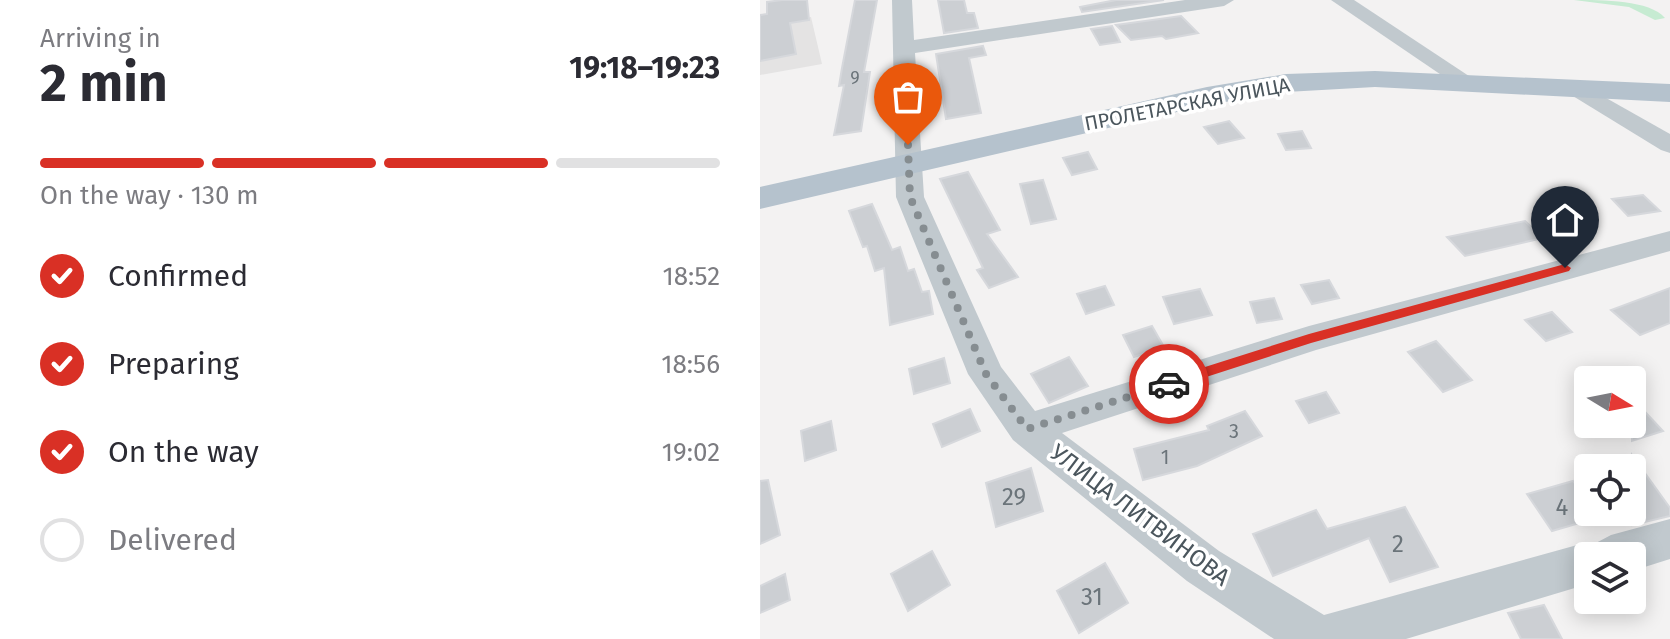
<!DOCTYPE html>
<meta charset="utf-8">
<style>
:root{--surface:#fff;--page:#f7f7f7;--text:#2b2b33;--muted:#7c7c81;--line:#e1e1e2;--accent:#d93025}
body{margin:0;font-family:"Fira Sans",sans-serif;background:var(--page);color:var(--text);height:100vh;display:flex;flex-direction:column;font-size:30px;white-space:nowrap}
*{box-sizing:border-box;margin:0}
p{font-size:26px;color:var(--muted)}
.icon{flex:none;width:44px;height:44px;fill:none;stroke:currentColor;stroke-width:2;stroke-linecap:round;stroke-linejoin:round}
.map{position:relative;flex:1;overflow:hidden}
.drawer{display:flex;flex-direction:column;background:var(--surface);width:760px}
.drawer>*{flex:none}
.needle{width:52px;rotate:100deg}
.buttons{position:absolute;left:814px;top:366px;display:grid;gap:16px}
.buttons a{display:grid;place-items:center;width:72px;height:72px;border-radius:8px;background:var(--surface);box-shadow:0 4px 20px #0003;font-size:40px}
.pin{position:absolute;display:grid;place-items:center;width:68px;height:68px;color:#fff;margin:-82px -34px;border-radius:50% 50% 50% 0;rotate:-45deg;box-shadow:0 0 8px #0007}
.pin .icon{rotate:45deg}
.courier{position:absolute;display:grid;place-items:center;width:80px;height:80px;margin:-40px;border:6px solid #d93025;border-radius:50%;background:#fff;color:#222;box-shadow:0 2px 10px #0007}
.head em{font-style:normal;font-weight:700}
.head div{display:flex;flex-direction:column-reverse}
.head{display:flex;align-items:center;justify-content:space-between;height:136px;padding:0 40px}
h1{font-size:52px;font-weight:700;line-height:60px}
.bar{display:grid;grid-template-columns:repeat(4,1fr);gap:12px 8px;align-content:center;height:96px;padding:0 40px}
.bar i{height:10px;border-radius:6px;background:var(--line)}
.bar .active{background:var(--accent)}
.bar p{grid-column:span 4}
ol{padding:0 40px;list-style:none}
li{display:flex;align-items:center;gap:24px;height:88px}
li p{margin-inline-start:auto}
li .icon{padding:8px;border-radius:50%;background:var(--accent);color:#fff;stroke-width:4}
li:last-child{color:var(--muted)}
li i{width:44px;height:44px;border:4px solid var(--line);border-radius:50%}
main{display:flex;flex:1;min-height:0}
.map>svg:first-child{display:block}
.education{fill:#e4e3e3}
.green{fill:#c6ebd2}
.building{fill:#cccfd3;stroke:#d6d8dc;stroke-width:2}
.lines{fill:none;stroke-linecap:round;stroke-linejoin:round}
.minor{fill:#c1c9ce;fill-rule:evenodd}
.major{fill:#b5c2cd;fill-rule:evenodd}
.route{fill:#d93025}
.done{stroke:#868d91;stroke-width:8;stroke-dasharray:0 14.4}
.labels{text-anchor:middle;stroke-width:7;stroke-linejoin:round;paint-order:stroke}
.far-number-label{font-size:18px;fill:#6b747a}
.far-street-label{font-size:20px;fill:#4b565d;stroke:#fff}
.number-label{font-size:20px;fill:#6b747a}
.near-number-label{font-size:24px;fill:#6b747a}
.street-label{font-size:24px;fill:#4b565d;stroke:#fff}
</style>
<main>
<section class="drawer">
<div class="head"><div><h1>2 min</h1><p>Arriving in</p></div><em>19:18–19:23</em></div>
<div class="bar"><i class="active"></i><i class="active"></i><i class="active"></i><i></i><p>On the way · 130 m</p></div>
<ol>
<li><svg class="icon" aria-label="check" viewBox="0 0 24 24"><path d="M5 12l5 5 9-10"/></svg>Confirmed<p>18:52</p></li>
<li><svg class="icon" aria-label="check" viewBox="0 0 24 24"><path d="M5 12l5 5 9-10"/></svg>Preparing<p>18:56</p></li>
<li><svg class="icon" aria-label="check" viewBox="0 0 24 24"><path d="M5 12l5 5 9-10"/></svg>On the way<p>19:02</p></li>
<li><i></i>Delivered</li>
</ol>
</section>
<div class="map">
<svg width="910" height="639" viewBox="0 0 910 639">
<rect width="100%" height="100%" fill="#f3f2f2"/>
<!-- education -->
<path class="education" d="M51 17 62 64 0 75V26Z"/>
<!-- green -->
<path class="green" d="M814 0C843 0 890 0 905 18L895 20 869 7Z"/>
<!-- building -->
<g class="building">
<path d="M22 0H47L49 20 30 23 36 54 0 61V15L7 14V2Z"/>
<path d="M95 0H117L104 72H110L101 131 74 135 84 85 79 86 82 68Z"/>
<path d="M178 0H204L207 13H214L218 28 184 33Z"/>
<path d="M356 0H404L322 12 320 7Z"/>
<path d="M421 16 438 33 406 39 402 36 371 40 356 25Z"/>
<path d="M352 26 360 42 340 45 331 29Z"/>
<path d="M223 46 226 55 209 58 221 113 186 119 176 54Z"/>
<path d="M469 121 484 138 458 144 444 127Z"/>
<path d="M542 131 551 148 526 150 518 134Z"/>
<path d="M328 152 337 169 312 175 303 158Z"/>
<path d="M208 172 240 230 227 234 258 277 229 288 217 270 223 268 180 179Z"/>
<path d="M283 180 296 219 271 224 260 184Z"/>
<path d="M883 195 900 211 868 216 852 199Z"/>
<path d="M112 204 132 250 140 247 148 271 154 269 162 292 169 291 173 314 130 325 124 268 115 271 107 246 103 247 89 211Z"/>
<path d="M765 221 783 238 705 256 687 237Z"/>
<path d="M569 280 579 298 552 304 541 285Z"/>
<path d="M345 286 354 305 326 314 317 294Z"/>
<path d="M910 288V323L880 335 851 310Z"/>
<path d="M440 289 452 315 414 324 403 297Z"/>
<path d="M514 298 522 319 497 323 490 302Z"/>
<path d="M792 312 812 332 786 341 765 320Z"/>
<path d="M392 326 404 347 374 357 363 335Z"/>
<path d="M676 341 712 380 683 392 648 352Z"/>
<path d="M309 357 328 386 289 403 271 374Z"/>
<path d="M184 358 190 383 154 394 149 369Z"/>
<path d="M566 392 579 413 549 423 536 401Z"/>
<path d="M872 398 903 431 872 441Z"/>
<path d="M210 409 220 431 182 447 173 424Z"/>
<path d="M485 411 502 436 437 466 383 480 374 449 449 430 447 426Z"/>
<path d="M71 421 76 450 45 461 41 431Z"/>
<path d="M872 455 910 508V516L872 525Z"/>
<path d="M271 468 283 511 236 527 226 483Z"/>
<path d="M8 480 20 535 0 544V481Z"/>
<path d="M813 481 828 501V512H836L840 517 792 531 767 494Z"/>
<path d="M645 507 678 567 630 582 609 538 513 576 493 534 556 510 567 529Z"/>
<path d="M172 551 190 585 148 611 131 574Z"/>
<path d="M345 563 368 603 319 633 297 591Z"/>
<path d="M25 574 30 600 0 613V586Z"/>
<path d="M784 605 802 639H761L748 613Z"/>
</g>
<g class="lines">
<!-- minor -->
<g class="minor">
<path d="M132 0H152L154 40 425 0H474L464 6 155 53 164 197 241 367 275 411 549 326 910 231V251L556 350 302 433 459 551 564 615 828 542 834 544 851 535 910 519V559L872 571V556H828V584L646 639H514L427 581 253 440 208 374 136 197Z"/>
<path d="M571 0H594L718 82 715 87H699Z"/>
<path d="M816 81 910 134V153L901 150 808 93 804 88 808 83Z"/>
</g>
<!-- major -->
<path class="major" d="M615 71 910 84V102L615 87 526 92 447 105 0 209V187L447 87 526 74Z"/>
</g>
<!-- route -->
<path class="route" d="M805 264 811 268 809 271 551 343 409 389 402 384 404 380 549 334Z"/>
<g class="lines">
<!-- done -->
<path class="done" d="M148 145 150 197 226 374 267 429 409 384"/>
</g>
<g class="labels">
<!-- far-number labels -->
<g class="far-number-label">
<text x="95" y="84">9</text>
</g>
<!-- far-street labels -->
<g class="far-street-label">
<text transform="translate(427 104) rotate(-11)" y="7">ПРОЛЕТАРСКАЯ УЛИЦА</text>
</g>
<!-- number labels -->
<g class="number-label">
<text x="474" y="438">3</text>
<text x="405" y="464">1</text>
</g>
<!-- near-number labels -->
<g class="near-number-label">
<text x="254" y="505">29</text>
<text x="802" y="515">4</text>
<text x="638" y="552">2</text>
<text x="332" y="605">31</text>
</g>
<!-- street labels -->
<g class="street-label">
<text transform="translate(380 515) rotate(37)" y="8">УЛИЦА ЛИТВИНОВА</text>
</g>
</g>
</svg>
<div class="buttons">
<a><svg class="needle" viewBox="-14 -14 28 28"><path d="M0-13l5 13h-10z" fill="#e53935"/><path d="M0 13l5-13h-10z" fill="#7c7c81"/></svg></a>
<a><svg class="icon" aria-label="locate" viewBox="0 0 24 24"><circle cx="12" cy="12" r="6"/><path d="M12 2v4M12 18v4M2 12h4M18 12h4"/></svg></a>
<a><svg class="icon" aria-label="layers" viewBox="0 0 24 24"><path d="M12 4l9 5-9 5-9-5zM3 14l9 5 9-5"/></svg></a>
</div>
<div class="pin" style="left:148px;top:145px;background:#ea580c"><svg class="icon" aria-label="bag" viewBox="0 0 24 24"><path d="M5 8h14l-1 12H6zM9 8a3 3 0 0 1 6 0"/></svg></div>
<div class="pin" style="left:805px;top:268px;background:#1f2937"><svg class="icon" aria-label="home" viewBox="0 0 24 24"><path d="M3 11l9-7 9 7M6 9v11h12V9"/></svg></div>
<div class="courier" style="left:409px;top:384px"><svg class="icon" aria-label="car" viewBox="0 0 24 24"><path d="M5 17H2v-5l4-1 3-4h7l3 4 3 1v5h-3M9 17h6M6 11h13"/><circle cx="7" cy="17" r="2"/><circle cx="17" cy="17" r="2"/></svg></div>
</div>
</main>
